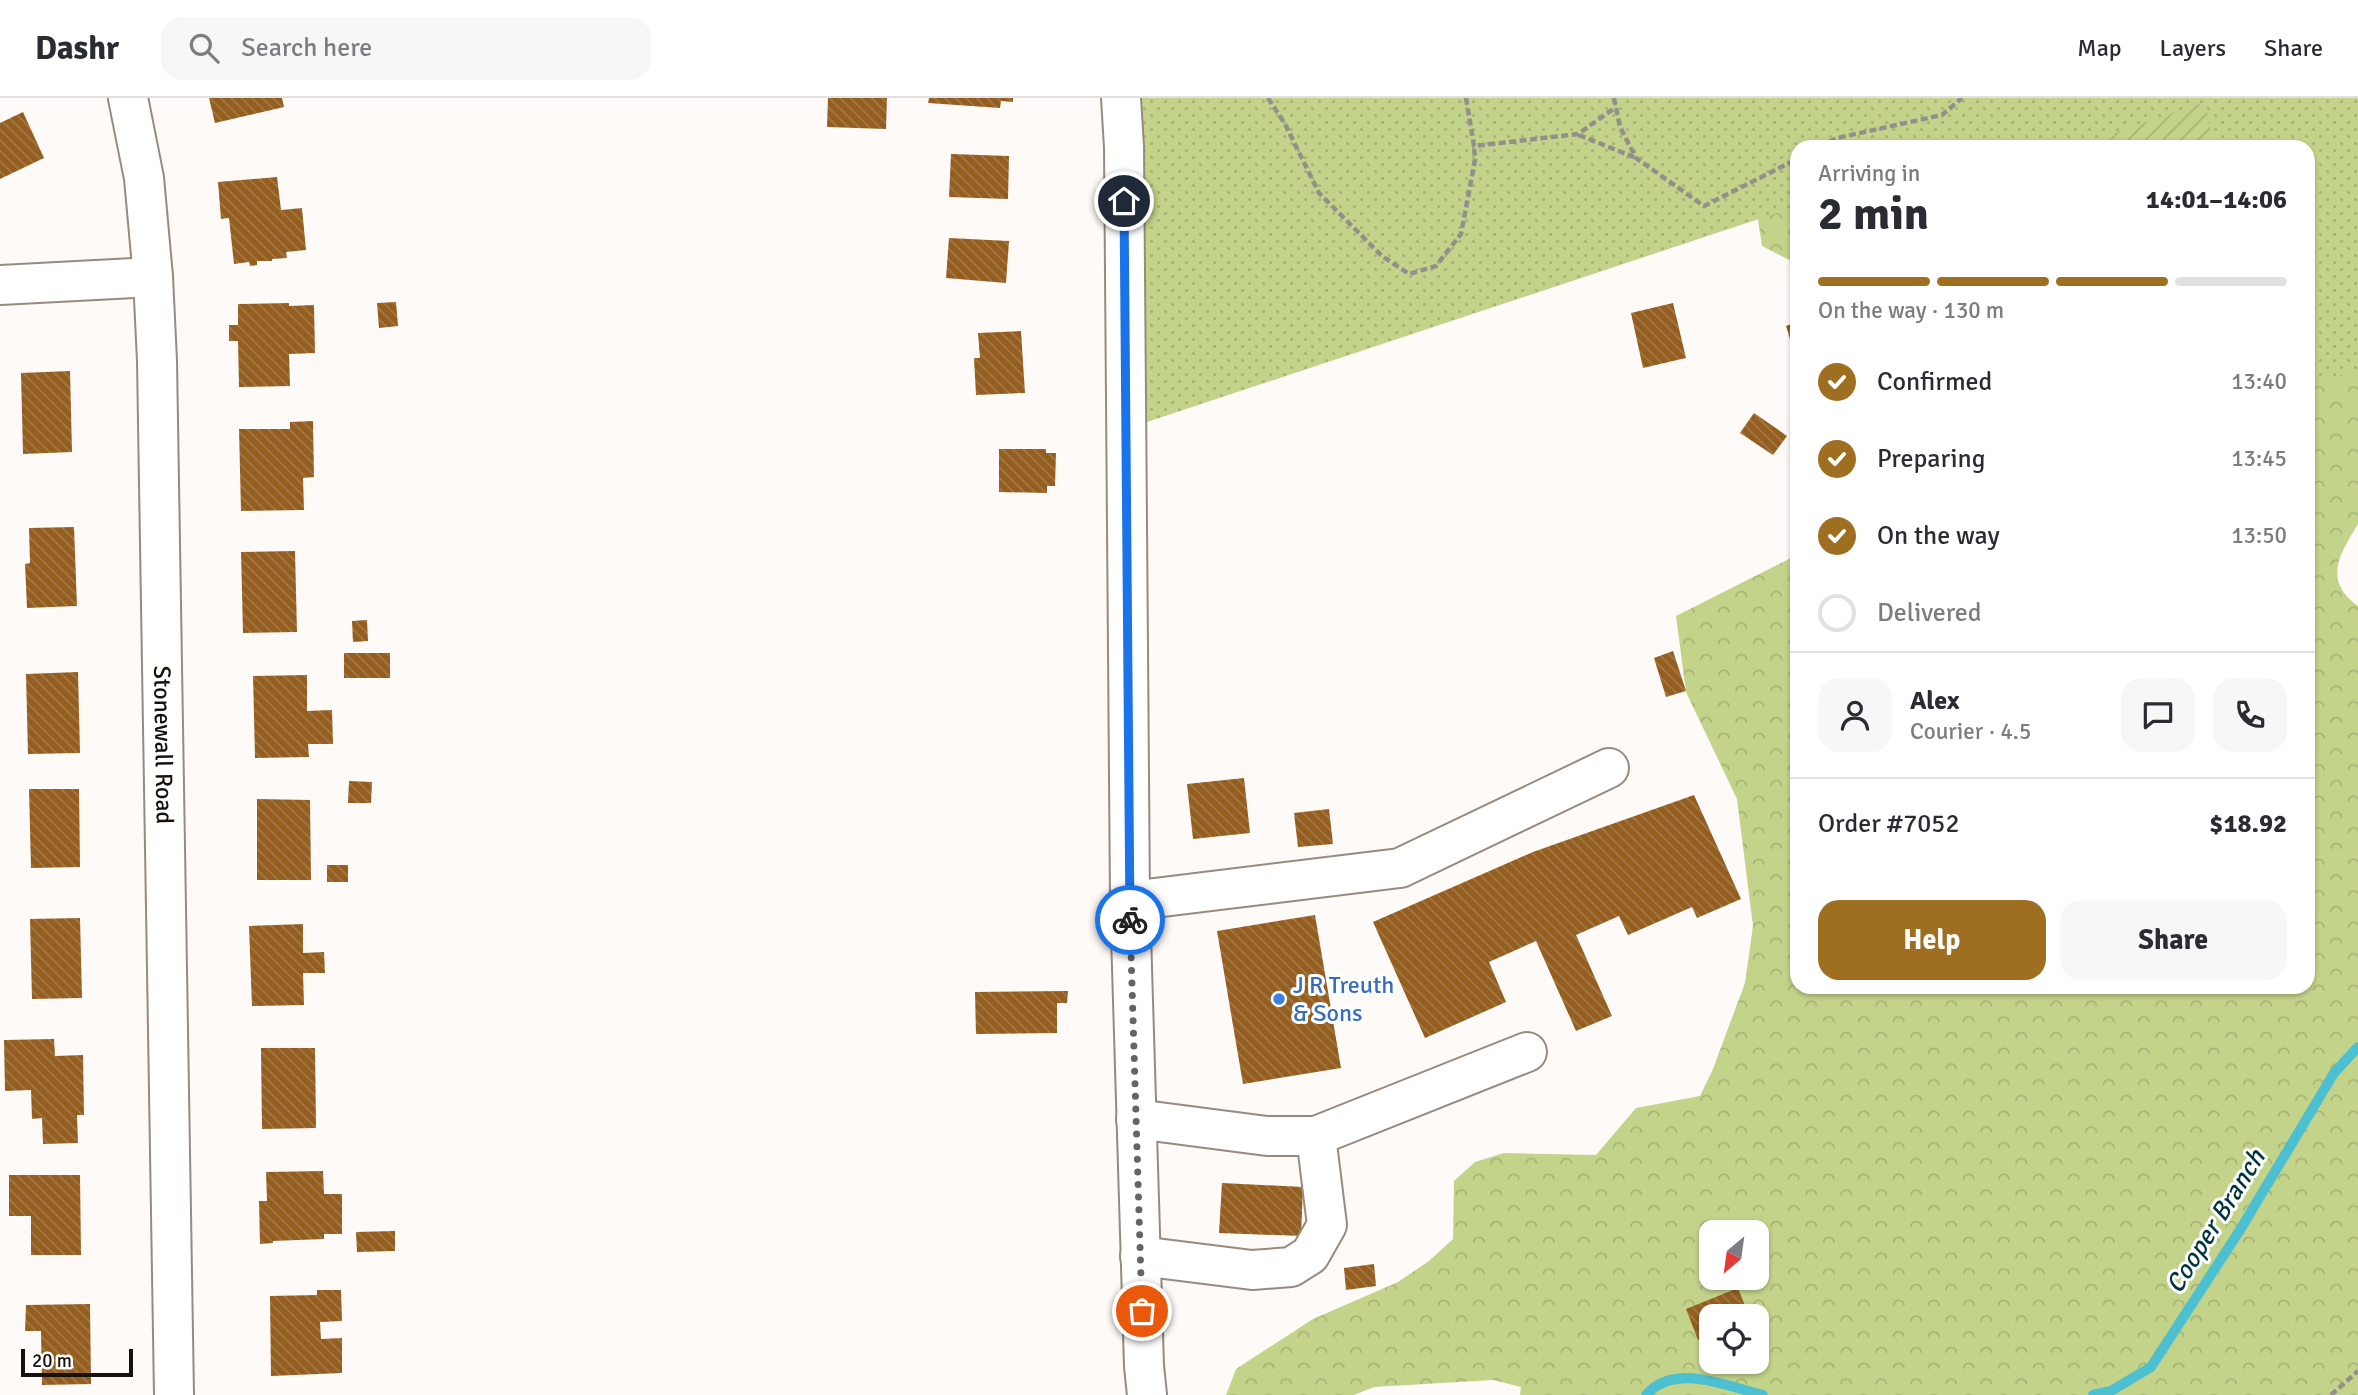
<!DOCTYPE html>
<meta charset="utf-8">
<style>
:root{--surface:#fff;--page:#f7f7f7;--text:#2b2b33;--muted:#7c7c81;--line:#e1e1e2;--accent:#9e6f21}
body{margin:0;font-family:Signika,sans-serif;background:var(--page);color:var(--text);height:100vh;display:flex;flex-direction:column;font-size:26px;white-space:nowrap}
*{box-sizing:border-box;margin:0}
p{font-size:23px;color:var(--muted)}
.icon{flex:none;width:38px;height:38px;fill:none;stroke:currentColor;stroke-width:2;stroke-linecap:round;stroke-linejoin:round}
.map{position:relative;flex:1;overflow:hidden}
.panel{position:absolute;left:1790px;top:42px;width:525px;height:854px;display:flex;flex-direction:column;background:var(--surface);border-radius:21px;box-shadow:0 2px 5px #0004}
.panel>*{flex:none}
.needle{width:46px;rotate:209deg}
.controls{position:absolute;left:1699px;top:1122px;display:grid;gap:14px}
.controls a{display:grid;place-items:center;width:70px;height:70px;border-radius:14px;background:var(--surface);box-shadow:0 2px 5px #0004;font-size:35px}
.scale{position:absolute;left:21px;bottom:18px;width:112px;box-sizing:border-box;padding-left:7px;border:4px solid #16110c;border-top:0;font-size:19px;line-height:24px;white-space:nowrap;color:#16110c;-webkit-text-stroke:5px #fff;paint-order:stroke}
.pin{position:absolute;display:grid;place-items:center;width:60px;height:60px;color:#fff;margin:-30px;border:4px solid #fff;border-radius:50%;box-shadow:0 2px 7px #0007}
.courier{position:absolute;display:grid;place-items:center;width:70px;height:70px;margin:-35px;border:5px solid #1a73e8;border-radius:50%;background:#fff;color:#222;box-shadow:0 2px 9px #0007}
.summary em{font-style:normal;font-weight:800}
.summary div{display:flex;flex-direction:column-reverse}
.summary{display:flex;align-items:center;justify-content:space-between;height:119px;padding:0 28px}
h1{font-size:46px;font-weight:800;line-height:52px}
.bar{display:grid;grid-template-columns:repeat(4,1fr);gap:10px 7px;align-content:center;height:84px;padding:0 28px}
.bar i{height:9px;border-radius:5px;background:var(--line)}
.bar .selected{background:var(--accent)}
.bar p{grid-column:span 4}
.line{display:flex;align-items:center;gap:18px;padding:0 28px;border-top:2px solid var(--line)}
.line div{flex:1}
.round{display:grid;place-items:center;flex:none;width:74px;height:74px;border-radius:21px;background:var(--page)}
ol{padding:0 28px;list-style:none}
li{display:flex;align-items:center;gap:21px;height:77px}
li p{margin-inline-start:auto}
li .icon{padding:7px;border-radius:50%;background:var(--accent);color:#fff;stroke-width:4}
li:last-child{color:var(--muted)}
li i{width:38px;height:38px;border:4px solid var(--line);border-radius:50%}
.cta{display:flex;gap:14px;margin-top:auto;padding:14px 28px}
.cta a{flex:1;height:80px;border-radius:21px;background:var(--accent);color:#fff;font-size:28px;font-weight:800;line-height:80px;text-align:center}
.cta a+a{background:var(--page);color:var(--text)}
header{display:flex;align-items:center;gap:42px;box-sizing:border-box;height:98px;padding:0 35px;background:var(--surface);border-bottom:2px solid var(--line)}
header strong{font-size:33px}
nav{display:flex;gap:38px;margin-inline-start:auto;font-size:24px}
.search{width:490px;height:63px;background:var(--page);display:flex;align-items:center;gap:18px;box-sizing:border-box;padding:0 24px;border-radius:21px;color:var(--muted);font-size:26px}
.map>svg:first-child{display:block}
.forest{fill:url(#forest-crowns);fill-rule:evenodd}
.park{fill:url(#park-dots)}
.garden{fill:url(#garden-furrows)}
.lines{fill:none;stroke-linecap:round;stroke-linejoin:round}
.stream{stroke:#4cbfd1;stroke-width:10}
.building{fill:url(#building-back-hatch)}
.minor-casing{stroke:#988a7e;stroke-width:42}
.path{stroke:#938f8b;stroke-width:4.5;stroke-dasharray:7 3.5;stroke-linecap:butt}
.minor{stroke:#fff;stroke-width:38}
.done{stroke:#67635f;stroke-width:7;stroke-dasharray:0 12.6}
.route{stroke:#1a73e8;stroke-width:9}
.shop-dot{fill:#3f7fe0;stroke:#fff;stroke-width:2.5}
.labels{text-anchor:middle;stroke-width:6;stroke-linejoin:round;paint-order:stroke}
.street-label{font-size:24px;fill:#16110c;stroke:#fff}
.shop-label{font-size:24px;fill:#366cbe;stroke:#fff;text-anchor:start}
.water-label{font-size:26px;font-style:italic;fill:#00353c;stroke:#fff}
</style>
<header>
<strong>Dashr</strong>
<div class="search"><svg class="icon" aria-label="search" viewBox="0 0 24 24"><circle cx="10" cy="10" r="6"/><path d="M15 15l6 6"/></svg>Search here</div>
<nav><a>Map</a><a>Layers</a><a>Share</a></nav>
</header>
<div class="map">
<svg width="2358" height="1297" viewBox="0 0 2358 1297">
<defs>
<pattern id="forest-crowns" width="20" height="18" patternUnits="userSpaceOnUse" patternTransform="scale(1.75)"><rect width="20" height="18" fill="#c3d38a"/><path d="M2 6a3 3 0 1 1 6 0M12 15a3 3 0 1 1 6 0" fill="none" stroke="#a7b476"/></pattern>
<pattern id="park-dots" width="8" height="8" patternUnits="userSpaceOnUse" patternTransform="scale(1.75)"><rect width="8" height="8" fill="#c3d38a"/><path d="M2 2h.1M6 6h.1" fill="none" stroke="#a7b476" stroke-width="1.8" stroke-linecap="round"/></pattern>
<pattern id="garden-furrows" width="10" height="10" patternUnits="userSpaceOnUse" patternTransform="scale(1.75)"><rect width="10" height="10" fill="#c3d38a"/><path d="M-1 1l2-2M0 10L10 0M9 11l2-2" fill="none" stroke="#a7b476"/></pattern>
<pattern id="building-back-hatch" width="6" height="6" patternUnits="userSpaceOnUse" patternTransform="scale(1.75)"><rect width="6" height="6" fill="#955e1e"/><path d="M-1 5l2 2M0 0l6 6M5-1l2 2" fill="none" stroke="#a0794c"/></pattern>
</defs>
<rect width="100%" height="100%" fill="#fdfaf8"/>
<!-- forest -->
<g class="forest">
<path d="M2358 0V426C2340 456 2322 482 2358 508V1297H1520L1521 1289 1493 1282 1374 1289 1354 1297H1226L1236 1271 1313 1221 1398 1184 1429 1163 1453 1141 1454 1083 1475 1064 1504 1055 1596 1057 1636 1010 1700 998 1713 971 1745 885 1753 828 1737 701 1686 594 1676 518 1797 457V889H2308V49ZM1712 1134H1757V1180H1712ZM1712 1218H1757V1264H1712Z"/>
<path d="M1797 53V166L1762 148 1757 115Z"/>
</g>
<!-- park -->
<path class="park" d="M1131 0H2358V270L2308 289V49H1797V133L1789 111 1138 327Z"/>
<!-- garden -->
<path class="garden" d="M2205 4 2214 49H2073Z"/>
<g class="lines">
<!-- stream -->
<g class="stream">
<path d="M1646 1297C1675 1264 1726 1288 1763 1297"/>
<path d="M2093 1297 2111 1293 2151 1269 2240 1132 2334 975 2358 949"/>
</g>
</g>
<!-- building -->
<g class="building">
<path d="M209 0H282L284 9 215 25Z"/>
<path d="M828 0H887L886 31 827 29Z"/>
<path d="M929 0H1013V4L1001 3 1000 10 928 5Z"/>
<path d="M23 14 44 60 0 81V25Z"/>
<path d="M951 56 1009 58 1008 101 949 99Z"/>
<path d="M277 79 281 112 302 110 306 152 286 154 287 160 272 161V163H257V167L250 168 249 164 234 166 229 120 221 121 218 84Z"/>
<path d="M949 140 1009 143 1006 185 946 180Z"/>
<path d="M396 204 398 228 379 230 377 205Z"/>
<path d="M289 205V208L314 207 315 255 289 256 290 288 239 289 238 243H229V227H238V206Z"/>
<path d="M1673 205 1686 260 1643 270 1631 215Z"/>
<path d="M1797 224V264L1786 228Z"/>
<path d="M1021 233 1025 295 976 297 974 260H980L978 235Z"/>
<path d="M70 273 72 354 23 356 21 275Z"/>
<path d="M1754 315 1787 338 1773 357 1740 335Z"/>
<path d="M313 323 314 379 303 380 304 412 241 413 239 331H290V324Z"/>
<path d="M999 351H1046V355H1056L1055 388H1047V395L999 394Z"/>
<path d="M74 429 77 508 27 510 25 466 30 465 29 430Z"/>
<path d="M295 453 297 534 243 535 241 454Z"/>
<path d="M367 522 368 543 353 544 352 523Z"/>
<path d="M1673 553 1686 593 1666 599 1654 560Z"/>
<rect x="344" y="555" width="46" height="25"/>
<path d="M78 574 80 655 28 656 26 576Z"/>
<path d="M307 577V613L332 612 333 646H308L309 659 255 660 253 578Z"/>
<path d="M1244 680 1250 735 1193 741 1187 686Z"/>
<path d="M349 683 372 684 371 705H348Z"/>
<path d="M29 691H79L80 769 31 770Z"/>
<path d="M1694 697 1741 801 1697 820 1692 809 1628 837 1619 818 1576 837 1612 918 1576 933 1536 843 1489 864 1506 904 1425 940 1373 824 1533 754Z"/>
<path d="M257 701 310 702 311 782H257Z"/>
<path d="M1329 711 1333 746 1298 749 1294 715Z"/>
<rect x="327" y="767" width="21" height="17"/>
<path d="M1315 817 1341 970 1243 986 1217 833Z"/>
<path d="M80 820 82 900 32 901 30 821Z"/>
<path d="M303 826V855L324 854 325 875H303L304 907 252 908 249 828Z"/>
<path d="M1068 893 1067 905H1057V935L976 936 975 894Z"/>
<path d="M54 941 55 958 83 957 84 1017H77L78 1045 43 1046 42 1020 32 1021 31 992 5 993 4 942Z"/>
<path d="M261 950H315L316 1030 262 1031Z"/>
<path d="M323 1073 324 1096H342V1136H324V1141L273 1143V1145L260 1146 259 1103H267L266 1074Z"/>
<path d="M9 1077H80L81 1157H31V1118H9Z"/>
<path d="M1222 1085 1303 1089 1301 1138 1219 1135Z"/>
<path d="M395 1133V1153L357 1154 356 1134Z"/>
<path d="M1374 1166 1376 1188 1346 1192 1344 1170Z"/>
<path d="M1738 1190 1749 1218H1712V1237L1698 1242 1686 1211Z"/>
<path d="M317 1192H341L342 1223 320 1224 321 1241 342 1240V1275L271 1278 270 1198 317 1197Z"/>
<path d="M90 1206 91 1286 42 1287 41 1233H25L26 1207Z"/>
</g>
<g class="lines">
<!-- minor casing -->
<g class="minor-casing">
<g id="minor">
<path id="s1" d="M128 0 144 80 153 179 157 263 174 1297"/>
<path d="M1121 0 1124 49 1130 803 1144 1268 1147 1297"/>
<path d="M0 187 153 179"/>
<path d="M1130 803 1400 770 1609 670"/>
<path d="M1136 1021 1267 1038H1316L1527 954"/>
<path d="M1140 1158 1252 1172 1291 1169 1310 1157 1327 1127 1316 1038"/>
</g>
</g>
<!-- path -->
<g class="path">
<path d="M1268 0 1285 26 1319 95 1382 158 1409 176 1436 168 1461 136 1475 62 1474 48"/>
<path d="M1466 0 1474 48 1578 36 1616 9"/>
<path d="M1614 0 1620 29 1636 60 1704 108 1797 61"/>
<path d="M1579 37 1636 60"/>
<path d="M1820 49 1837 40 1942 17 1962 0"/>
<path d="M2331 1297 2358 1273"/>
</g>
<!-- minor -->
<use href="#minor" class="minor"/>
</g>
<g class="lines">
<!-- done -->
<path class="done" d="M1130 822 1142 1213"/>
<!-- route -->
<path class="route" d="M1124 103 1130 822"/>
</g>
<!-- markers -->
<circle class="shop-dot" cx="1279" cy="901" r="7"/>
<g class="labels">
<!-- street labels -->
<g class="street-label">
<text dy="8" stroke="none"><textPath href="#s1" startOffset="649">Stonewall Road</textPath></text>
</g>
<!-- shop labels -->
<g class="shop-label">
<text x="1293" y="895">J R Treuth<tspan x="1293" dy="28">&amp; Sons</tspan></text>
</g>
<!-- water labels -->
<g class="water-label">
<text transform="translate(2215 1123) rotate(-58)" y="9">Cooper Branch</text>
</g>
</g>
</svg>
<div class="controls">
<a><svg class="needle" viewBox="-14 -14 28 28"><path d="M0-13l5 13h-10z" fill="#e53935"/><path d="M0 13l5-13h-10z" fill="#7c7c81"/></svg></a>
<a><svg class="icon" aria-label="locate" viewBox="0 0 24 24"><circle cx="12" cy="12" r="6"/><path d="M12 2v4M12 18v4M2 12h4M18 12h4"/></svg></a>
</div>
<div class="scale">20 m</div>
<div class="pin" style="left:1142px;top:1213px;background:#ea580c"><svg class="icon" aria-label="bag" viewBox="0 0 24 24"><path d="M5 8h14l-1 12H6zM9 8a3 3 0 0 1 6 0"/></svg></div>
<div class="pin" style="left:1124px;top:103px;background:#1f2937"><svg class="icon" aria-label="home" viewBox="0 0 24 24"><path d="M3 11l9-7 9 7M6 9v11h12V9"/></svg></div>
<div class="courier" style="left:1130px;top:822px"><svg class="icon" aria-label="bike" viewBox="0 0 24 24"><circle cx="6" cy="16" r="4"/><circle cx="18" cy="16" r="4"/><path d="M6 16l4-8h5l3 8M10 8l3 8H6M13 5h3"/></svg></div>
<section class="panel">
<div class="summary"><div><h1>2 min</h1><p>Arriving in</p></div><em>14:01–14:06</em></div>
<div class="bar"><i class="selected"></i><i class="selected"></i><i class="selected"></i><i></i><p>On the way · 130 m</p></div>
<ol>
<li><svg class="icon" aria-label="check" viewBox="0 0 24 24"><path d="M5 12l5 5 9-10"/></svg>Confirmed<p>13:40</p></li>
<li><svg class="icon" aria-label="check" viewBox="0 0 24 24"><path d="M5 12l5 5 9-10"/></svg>Preparing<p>13:45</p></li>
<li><svg class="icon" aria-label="check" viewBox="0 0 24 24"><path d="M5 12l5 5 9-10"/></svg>On the way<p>13:50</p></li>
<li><i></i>Delivered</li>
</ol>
<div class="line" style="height:126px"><a class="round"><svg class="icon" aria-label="person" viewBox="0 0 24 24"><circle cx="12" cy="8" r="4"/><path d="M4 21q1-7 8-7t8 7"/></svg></a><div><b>Alex</b><p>Courier · 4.5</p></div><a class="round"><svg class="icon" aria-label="chat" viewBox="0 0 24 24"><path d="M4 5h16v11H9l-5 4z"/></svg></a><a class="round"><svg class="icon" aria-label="phone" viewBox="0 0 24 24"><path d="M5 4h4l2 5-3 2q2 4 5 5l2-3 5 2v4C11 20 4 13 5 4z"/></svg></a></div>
<div class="line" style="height:91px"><div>Order #7052</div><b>$18.92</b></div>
<div class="cta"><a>Help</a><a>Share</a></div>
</section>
</div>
